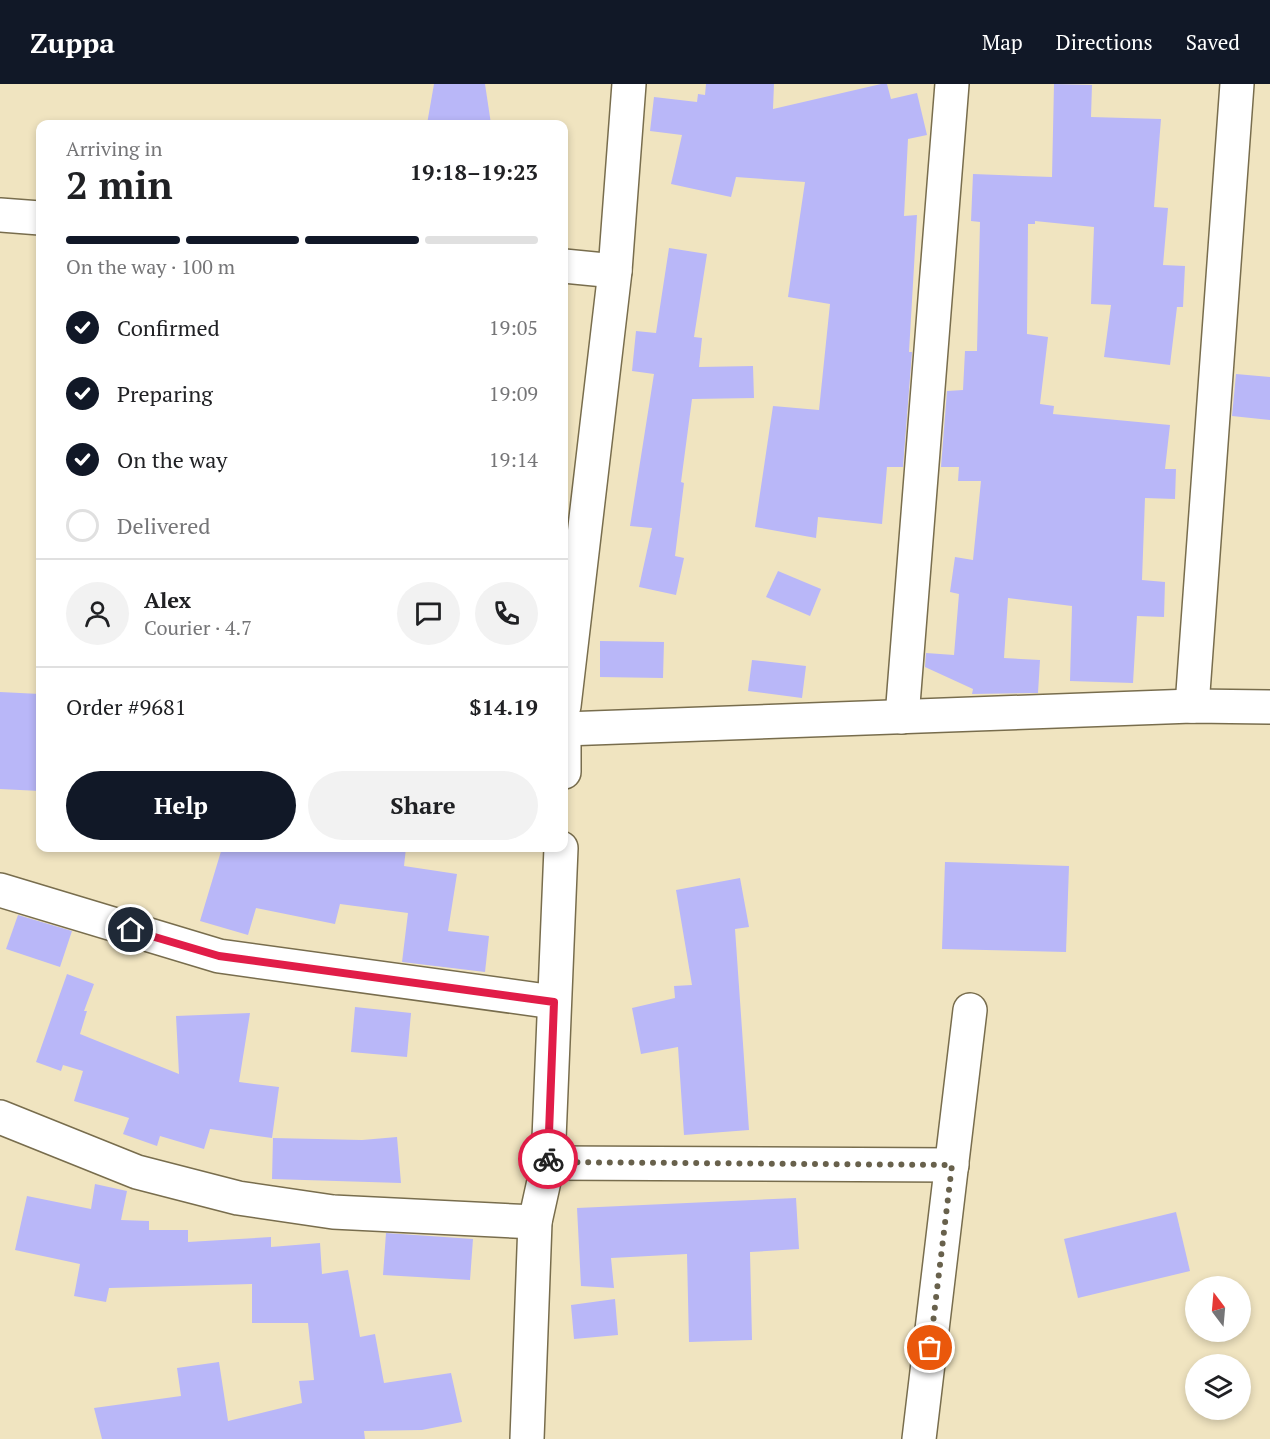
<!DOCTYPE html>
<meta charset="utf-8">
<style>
:root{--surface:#fff;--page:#f2f2f2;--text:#202124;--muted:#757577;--line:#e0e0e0;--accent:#111827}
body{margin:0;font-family:"PT Serif",serif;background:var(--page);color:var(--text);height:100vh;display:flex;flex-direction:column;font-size:22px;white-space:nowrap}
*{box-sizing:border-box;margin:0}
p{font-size:20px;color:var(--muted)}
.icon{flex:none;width:33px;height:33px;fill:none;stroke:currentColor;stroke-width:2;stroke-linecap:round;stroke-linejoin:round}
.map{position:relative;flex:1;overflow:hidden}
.sheet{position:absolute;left:36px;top:36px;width:532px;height:732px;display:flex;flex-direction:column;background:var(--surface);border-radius:12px;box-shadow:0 3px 9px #0003}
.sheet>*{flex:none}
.needle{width:39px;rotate:344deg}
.controls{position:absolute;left:1185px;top:1192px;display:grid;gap:12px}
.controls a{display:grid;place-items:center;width:66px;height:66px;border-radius:50%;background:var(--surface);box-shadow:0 3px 9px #0003;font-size:30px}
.pin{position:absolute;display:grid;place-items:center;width:51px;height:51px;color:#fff;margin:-26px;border:3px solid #fff;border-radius:50%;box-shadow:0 2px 6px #0007}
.courier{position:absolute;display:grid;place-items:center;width:60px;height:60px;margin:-30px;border:4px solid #e11d48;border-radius:50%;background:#fff;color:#222;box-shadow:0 2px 8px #0007}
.summary em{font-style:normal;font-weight:600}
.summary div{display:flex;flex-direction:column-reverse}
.summary{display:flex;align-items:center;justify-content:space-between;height:102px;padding:0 30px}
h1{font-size:39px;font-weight:600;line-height:45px}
.bar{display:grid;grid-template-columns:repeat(4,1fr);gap:9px 6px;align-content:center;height:72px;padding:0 30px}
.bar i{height:8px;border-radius:4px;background:var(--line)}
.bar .current{background:var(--accent)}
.bar p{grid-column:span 4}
.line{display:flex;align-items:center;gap:15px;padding:0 30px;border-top:2px solid var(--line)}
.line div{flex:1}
.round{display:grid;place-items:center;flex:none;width:63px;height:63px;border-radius:32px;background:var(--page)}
ol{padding:0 30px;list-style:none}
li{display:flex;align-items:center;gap:18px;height:66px}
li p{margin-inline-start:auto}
li .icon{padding:6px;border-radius:50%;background:var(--accent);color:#fff;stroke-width:4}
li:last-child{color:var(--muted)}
li i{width:33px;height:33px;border:3px solid var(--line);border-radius:50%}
.action{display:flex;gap:12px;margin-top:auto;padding:12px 30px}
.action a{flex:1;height:69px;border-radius:36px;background:var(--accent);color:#fff;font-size:24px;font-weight:600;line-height:69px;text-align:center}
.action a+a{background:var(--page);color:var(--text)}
header{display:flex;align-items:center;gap:36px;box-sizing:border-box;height:84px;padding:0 30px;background:var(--accent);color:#fff}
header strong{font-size:28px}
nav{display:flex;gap:33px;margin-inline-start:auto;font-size:21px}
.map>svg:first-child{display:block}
.building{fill:#b9b7f8}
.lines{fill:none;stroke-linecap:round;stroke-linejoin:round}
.street-casing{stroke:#786d4d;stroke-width:36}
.street{stroke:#fff;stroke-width:33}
.done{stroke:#68614c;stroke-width:6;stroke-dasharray:0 10.8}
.route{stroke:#e11d48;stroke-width:8}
</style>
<header>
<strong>Zuppa</strong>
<nav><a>Map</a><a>Directions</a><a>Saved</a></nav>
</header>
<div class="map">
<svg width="1270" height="1355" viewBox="0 0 1270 1355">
<rect width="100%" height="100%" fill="#f0e4c0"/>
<!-- building -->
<g class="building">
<path d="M434 0H485L491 40H427Z"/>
<path d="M706 0H774L773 25 881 0H887L891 15 917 9 927 51 908 55 904 132 917 131 909 268H912L903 383H887L882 440 818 433 816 454 755 443 773 322 819 326 830 220 788 213 805 98 736 93 731 113 671 100 682 51 650 47 654 13 697 18 698 10 705 11Z"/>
<path d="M1054 0 1092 1 1091 33 1161 35 1154 123 1168 124 1163 181 1185 182 1183 223H1177L1170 281 1104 273 1111 221 1091 220 1094 143 1035 137V140H1028L1027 250 1048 253 1040 320 1054 322 1053 330 1170 341 1165 385H1176L1175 415 1145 414 1142 496 1165 498 1164 533 1137 532 1133 599 1070 597 1072 522 1008 514 1004 574 1040 576 1038 609 972 610 973 605 925 583 926 569 954 571 959 510 950 508 955 473 973 476 981 397H958L959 383H941L947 307 963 306 965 267H977L980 138 971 137 973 90 1052 93Z"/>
<path d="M669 164 707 170 694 253 702 254 699 283 753 282 754 314 692 315 681 398 684 399 675 472 684 474 676 511 639 503 652 444 630 442 654 290 632 287 636 247 656 249Z"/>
<path d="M1236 290 1270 293V336L1232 332Z"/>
<path d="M778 487 821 505 810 532 766 513Z"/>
<path d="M600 557 664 558 663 594 600 593Z"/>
<path d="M752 576 806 582 802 614 748 607Z"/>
<path d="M0 608 40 610V707L0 705Z"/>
<path d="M222 764H406L404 782 457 790 448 847 489 852 485 888 402 878 408 829 340 820 335 840 256 824 248 851 200 837Z"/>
<path d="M945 778 1069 782 1066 868 942 865Z"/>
<path d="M740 794 749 843 735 845 749 1046 684 1051 678 963 641 970 632 924 675 914 674 902 692 901 676 806Z"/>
<path d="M18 831 72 847 60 883 6 865Z"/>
<path d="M67 890 94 900 84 927H87L80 950 179 990 176 932 250 929 239 998 279 1003 272 1054 210 1045 204 1065 160 1052 157 1062 123 1050 129 1034 74 1017 83 987 63 981 61 987 36 978Z"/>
<path d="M355 923 411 929 407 973 351 968Z"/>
<path d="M397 1053 401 1099 272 1095 273 1054 362 1056Z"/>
<path d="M95 1100 127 1107 121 1136 149 1137V1146H188V1158L271 1153V1163L320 1159 322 1190 348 1186 360 1253 375 1250 384 1299 451 1289 462 1338 422 1346 364 1347 365 1355H102L94 1324 181 1312 177 1284 219 1278 228 1337 302 1319 299 1297 314 1296 308 1239H252V1200L109 1204 106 1218 74 1212 80 1180 15 1166 27 1112 91 1125Z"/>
<path d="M796 1114 799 1165 750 1168 752 1256 689 1258 687 1170 611 1174 614 1204 581 1202 577 1124Z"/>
<path d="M1176 1128 1190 1187 1078 1214 1064 1155Z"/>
<path d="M386 1149 473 1155 470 1196 383 1191Z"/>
<path d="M615 1215 618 1251 574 1255 571 1221Z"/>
</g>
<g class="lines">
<!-- street casing -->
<g class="street-casing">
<g id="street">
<path d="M0 131 40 134"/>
<path d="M564 182 615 187"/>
<path d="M564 622 615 187 629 0"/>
<path d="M1192 622 1237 0"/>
<path d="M902 633 952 0"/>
<path d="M564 645 1192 622 1270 623"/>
<path d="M564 661V688"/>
<path d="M0 806 219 872 554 918"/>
<path d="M0 1033 137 1088 238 1114 333 1128 535 1138"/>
<path d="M548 1079 952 1081"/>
<path d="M527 1355 535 1138 548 1079 561 764"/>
<path d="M919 1355 970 926"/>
</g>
</g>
<!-- street -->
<use href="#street" class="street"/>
</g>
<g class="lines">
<!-- done -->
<path class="done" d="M548 1075V1078L952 1081 930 1264"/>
<!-- route -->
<path class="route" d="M131 846 219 872 554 918 548 1075"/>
</g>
</svg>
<div class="controls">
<a><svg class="needle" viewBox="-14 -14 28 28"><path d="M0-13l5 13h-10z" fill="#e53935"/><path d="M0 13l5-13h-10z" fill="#757577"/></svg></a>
<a><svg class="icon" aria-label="layers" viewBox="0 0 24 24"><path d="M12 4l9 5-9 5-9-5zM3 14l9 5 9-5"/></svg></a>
</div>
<div class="pin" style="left:930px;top:1264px;background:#ea580c"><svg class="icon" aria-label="bag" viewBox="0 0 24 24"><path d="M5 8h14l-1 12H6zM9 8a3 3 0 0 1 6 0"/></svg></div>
<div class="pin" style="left:131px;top:846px;background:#1f2937"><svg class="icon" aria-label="home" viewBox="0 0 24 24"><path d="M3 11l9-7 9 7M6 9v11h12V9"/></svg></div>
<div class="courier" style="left:548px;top:1075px"><svg class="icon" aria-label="bike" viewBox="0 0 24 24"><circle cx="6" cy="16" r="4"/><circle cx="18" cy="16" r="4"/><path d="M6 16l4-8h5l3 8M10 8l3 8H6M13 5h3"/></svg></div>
<section class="sheet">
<div class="summary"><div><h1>2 min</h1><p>Arriving in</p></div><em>19:18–19:23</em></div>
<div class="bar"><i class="current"></i><i class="current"></i><i class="current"></i><i></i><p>On the way · 100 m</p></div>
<ol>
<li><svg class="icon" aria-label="check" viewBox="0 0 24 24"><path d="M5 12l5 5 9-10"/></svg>Confirmed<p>19:05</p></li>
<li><svg class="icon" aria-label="check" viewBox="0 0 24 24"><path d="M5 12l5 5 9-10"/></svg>Preparing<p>19:09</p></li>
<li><svg class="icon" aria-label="check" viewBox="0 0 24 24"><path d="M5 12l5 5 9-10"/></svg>On the way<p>19:14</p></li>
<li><i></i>Delivered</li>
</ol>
<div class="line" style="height:108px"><a class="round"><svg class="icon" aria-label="person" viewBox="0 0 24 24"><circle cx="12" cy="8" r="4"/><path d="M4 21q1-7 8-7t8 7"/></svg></a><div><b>Alex</b><p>Courier · 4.7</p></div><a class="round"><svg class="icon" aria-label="chat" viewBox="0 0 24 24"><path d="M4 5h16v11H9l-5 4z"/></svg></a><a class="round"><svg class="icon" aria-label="phone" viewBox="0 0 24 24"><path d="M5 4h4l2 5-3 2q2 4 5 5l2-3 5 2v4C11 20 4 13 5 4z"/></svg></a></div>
<div class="line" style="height:78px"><div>Order #9681</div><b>$14.19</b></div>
<div class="action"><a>Help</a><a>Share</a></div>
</section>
</div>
